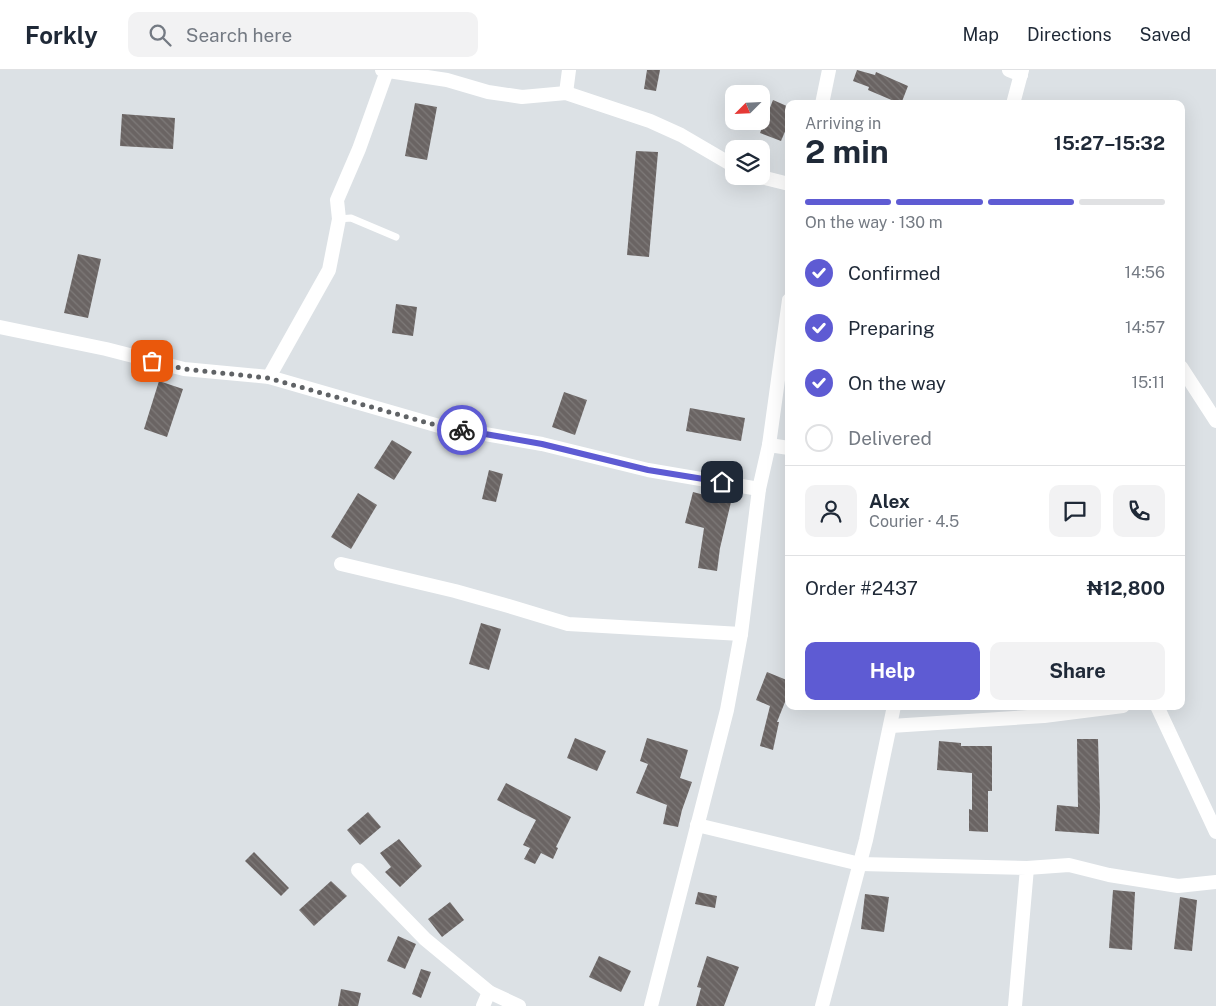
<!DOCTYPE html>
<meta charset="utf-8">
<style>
:root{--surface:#fff;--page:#f2f2f3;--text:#1f2937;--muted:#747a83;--line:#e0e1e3;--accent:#5e5bd3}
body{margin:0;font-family:"Public Sans",sans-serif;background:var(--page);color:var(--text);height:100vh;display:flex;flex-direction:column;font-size:19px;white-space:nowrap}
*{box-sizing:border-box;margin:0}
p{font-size:16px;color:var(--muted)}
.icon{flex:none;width:28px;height:28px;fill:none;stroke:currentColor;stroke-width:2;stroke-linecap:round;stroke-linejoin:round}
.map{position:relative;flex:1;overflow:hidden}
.side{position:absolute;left:785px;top:30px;width:400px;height:610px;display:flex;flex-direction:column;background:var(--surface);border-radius:10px;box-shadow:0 5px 20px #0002}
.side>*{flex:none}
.needle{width:32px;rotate:246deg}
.controls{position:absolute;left:725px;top:15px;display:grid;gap:10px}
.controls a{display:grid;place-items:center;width:45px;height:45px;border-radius:10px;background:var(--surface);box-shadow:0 5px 20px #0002;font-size:25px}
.pin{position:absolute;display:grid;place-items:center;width:42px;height:42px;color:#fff;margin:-21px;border-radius:10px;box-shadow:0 2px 8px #0006}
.courier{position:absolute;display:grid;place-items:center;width:50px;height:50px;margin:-25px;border:4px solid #5e5bd3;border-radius:50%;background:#fff;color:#222;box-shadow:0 1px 6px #0007}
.overview em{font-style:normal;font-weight:700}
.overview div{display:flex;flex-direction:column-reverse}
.overview{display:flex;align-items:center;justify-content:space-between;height:85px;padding:0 20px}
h1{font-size:32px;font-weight:700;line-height:38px}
.bar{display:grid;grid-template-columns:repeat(4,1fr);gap:8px 5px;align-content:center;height:60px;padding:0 20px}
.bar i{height:6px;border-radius:4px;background:var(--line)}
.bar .on{background:var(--accent)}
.bar p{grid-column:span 4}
.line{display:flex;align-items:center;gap:12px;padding:0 20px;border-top:1px solid var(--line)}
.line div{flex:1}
.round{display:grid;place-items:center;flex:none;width:52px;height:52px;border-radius:10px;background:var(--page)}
ol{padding:0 20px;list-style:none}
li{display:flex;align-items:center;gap:15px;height:55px}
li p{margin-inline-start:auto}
li .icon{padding:5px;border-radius:50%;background:var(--accent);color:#fff;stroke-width:4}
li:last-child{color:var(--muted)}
li i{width:28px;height:28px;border:2px solid var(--line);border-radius:50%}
.cta{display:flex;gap:10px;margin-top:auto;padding:10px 20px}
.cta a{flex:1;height:58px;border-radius:10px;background:var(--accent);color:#fff;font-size:20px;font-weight:700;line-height:58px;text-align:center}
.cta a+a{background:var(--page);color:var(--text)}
header{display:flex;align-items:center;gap:30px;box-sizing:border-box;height:70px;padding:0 25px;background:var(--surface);border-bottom:1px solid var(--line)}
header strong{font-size:24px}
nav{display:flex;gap:28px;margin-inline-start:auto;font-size:18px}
.search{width:350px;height:45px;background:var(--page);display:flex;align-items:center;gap:12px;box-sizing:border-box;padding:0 18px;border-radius:10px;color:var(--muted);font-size:19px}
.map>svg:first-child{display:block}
.building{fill:url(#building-back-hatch)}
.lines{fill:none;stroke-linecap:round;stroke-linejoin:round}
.service{stroke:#fff;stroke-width:7}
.minor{stroke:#fff;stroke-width:14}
.done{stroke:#606366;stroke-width:5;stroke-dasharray:0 9}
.route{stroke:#5e5bd3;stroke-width:6}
</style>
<header>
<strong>Forkly</strong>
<div class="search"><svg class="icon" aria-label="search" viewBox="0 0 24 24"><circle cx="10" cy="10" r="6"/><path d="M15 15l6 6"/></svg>Search here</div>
<nav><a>Map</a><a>Directions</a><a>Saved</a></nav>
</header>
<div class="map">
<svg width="1216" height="936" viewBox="0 0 1216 936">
<defs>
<pattern id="building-back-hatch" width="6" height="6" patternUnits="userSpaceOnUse" patternTransform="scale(1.25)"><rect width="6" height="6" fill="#6a6463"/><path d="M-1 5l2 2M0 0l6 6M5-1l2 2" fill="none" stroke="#7e7a79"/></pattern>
</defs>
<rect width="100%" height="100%" fill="#dce1e5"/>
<!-- building -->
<g class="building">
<path d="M647 0H660L656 21 644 19Z"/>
<path d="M857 0 875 5 876 2 908 16 901 34 868 20 869 17 853 11Z"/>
<path d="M773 30 789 37V52L781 71 760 63Z"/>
<path d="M415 33 437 37 427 90 405 86Z"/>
<path d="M122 44 175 48 173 79 120 76Z"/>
<path d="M636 81 658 82 649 187 627 185Z"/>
<path d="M78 184 101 189 88 248 64 243Z"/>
<path d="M396 234 417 237 413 266 392 263Z"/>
<path d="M159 311 183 319 167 367 144 359Z"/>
<path d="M564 322 587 330 575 365 552 357Z"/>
<path d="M690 338 745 348 741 371 686 361Z"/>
<path d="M392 370 412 382 394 410 374 398Z"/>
<path d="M489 400 503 404 496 432 482 429Z"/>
<path d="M693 422 731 432 720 478 717 501 698 498 704 458 685 453Z"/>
<path d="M358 423 377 435 351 479 331 467Z"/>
<path d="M481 553 501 559 489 600 469 594Z"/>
<path d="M767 602 789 611V622L777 652H779L773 680 760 676 770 636 756 630Z"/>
<path d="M575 668 606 681 597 701 567 688Z"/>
<path d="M647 668 688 680 680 708 692 712 682 740 678 757 663 754 667 735 636 723 648 694 640 691Z"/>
<path d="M1077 669H1098L1100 738 1099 764 1055 761 1057 735 1078 737Z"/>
<path d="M939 671 961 673V676H992V721H988V762L969 761V739L972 740V703L937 700Z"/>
<path d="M506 713 571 747 556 777 558 778 553 789 541 783 535 794 524 789 530 778 523 775 536 750 497 730Z"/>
<path d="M368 742 381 757 360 775 347 760Z"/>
<path d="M399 769 422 796 400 817 385 802 391 797 380 783Z"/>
<path d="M254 782 289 818 281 826 245 791Z"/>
<path d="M331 811 347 826 314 856 299 840Z"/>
<path d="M1113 820 1135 822 1132 880 1109 878Z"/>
<path d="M698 822 717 826 715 838 695 834Z"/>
<path d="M865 824 889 827 884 862 861 859Z"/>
<path d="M1180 827 1197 830 1192 881 1174 879Z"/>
<path d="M450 832 464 850 442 867 428 849Z"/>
<path d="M398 866 416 874 405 899 387 891Z"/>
<path d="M599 886 631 901 621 922 589 907Z"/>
<path d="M707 886 739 897 724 936H696L701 918 697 917Z"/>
<path d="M421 899 431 902 421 928 412 924Z"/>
<path d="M341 919 361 923 358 936H338Z"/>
</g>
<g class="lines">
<!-- service -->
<path class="service" d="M339 149 351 148 396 167"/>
<!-- minor -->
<g class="minor">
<path d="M382 0 447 10 488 22 522 27 566 23 650 51 681 65 734 96"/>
<path d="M1009 0 1021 5"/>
<path d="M566 23 569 0"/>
<path d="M822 34 829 0"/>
<path d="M1013 34 1022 0"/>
<path d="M757 106 789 114"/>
<path d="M0 257 106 279 184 299 269 307 439 356 542 374 648 400 759 419"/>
<path d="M1181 297 1216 351"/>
<path d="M269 307 329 200 339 149 337 130 359 79 387 1"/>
<path d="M769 375 789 378"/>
<path d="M341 494 455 521 505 535 568 554 741 564"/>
<path d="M1157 636 1216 762"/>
<path d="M891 656 1044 646 1123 636"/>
<path d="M697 755 860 794 1027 798 1015 936"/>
<path d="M1027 798 1069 795 1109 805 1178 816 1216 812"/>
<path d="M358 800 425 869 489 922 519 936"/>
<path d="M483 936 489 922"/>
<path d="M651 936 727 640 741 564 759 419 769 375 789 230"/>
<path d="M822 936 866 770 894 636"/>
</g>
</g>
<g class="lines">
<!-- done -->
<path class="done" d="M152 291 184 299 268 308 439 356 462 360"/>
<!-- route -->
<path class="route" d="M462 360 542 374 648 400 722 412"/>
</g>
</svg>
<div class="controls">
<a><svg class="needle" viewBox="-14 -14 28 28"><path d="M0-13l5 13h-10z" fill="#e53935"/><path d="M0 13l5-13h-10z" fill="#747a83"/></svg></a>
<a><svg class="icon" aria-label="layers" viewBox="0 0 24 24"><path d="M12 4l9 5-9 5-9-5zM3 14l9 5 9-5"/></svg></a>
</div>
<div class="pin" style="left:152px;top:291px;background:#ea580c"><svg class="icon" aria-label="bag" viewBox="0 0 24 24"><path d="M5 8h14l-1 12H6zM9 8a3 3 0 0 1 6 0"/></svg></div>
<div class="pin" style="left:722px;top:412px;background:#1f2937"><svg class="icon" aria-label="home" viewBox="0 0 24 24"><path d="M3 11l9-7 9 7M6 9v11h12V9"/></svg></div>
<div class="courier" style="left:462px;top:360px"><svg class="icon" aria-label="bike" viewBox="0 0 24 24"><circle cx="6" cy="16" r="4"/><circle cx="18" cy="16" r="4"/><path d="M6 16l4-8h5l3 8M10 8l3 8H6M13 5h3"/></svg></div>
<section class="side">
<div class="overview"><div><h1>2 min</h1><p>Arriving in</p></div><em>15:27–15:32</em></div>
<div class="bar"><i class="on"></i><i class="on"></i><i class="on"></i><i></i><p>On the way · 130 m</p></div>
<ol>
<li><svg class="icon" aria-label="check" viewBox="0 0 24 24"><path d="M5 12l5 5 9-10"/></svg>Confirmed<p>14:56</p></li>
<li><svg class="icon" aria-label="check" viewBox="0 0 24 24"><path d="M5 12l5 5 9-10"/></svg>Preparing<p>14:57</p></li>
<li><svg class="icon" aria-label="check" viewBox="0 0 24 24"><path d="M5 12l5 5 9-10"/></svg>On the way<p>15:11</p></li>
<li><i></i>Delivered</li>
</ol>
<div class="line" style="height:90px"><a class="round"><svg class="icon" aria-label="person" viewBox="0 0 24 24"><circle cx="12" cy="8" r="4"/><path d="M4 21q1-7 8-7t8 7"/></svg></a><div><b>Alex</b><p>Courier · 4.5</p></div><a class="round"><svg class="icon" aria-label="chat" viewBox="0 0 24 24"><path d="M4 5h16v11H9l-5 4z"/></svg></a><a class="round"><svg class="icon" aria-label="phone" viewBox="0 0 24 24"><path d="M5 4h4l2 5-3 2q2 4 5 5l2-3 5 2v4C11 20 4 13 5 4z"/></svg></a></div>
<div class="line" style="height:65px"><div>Order #2437</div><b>₦12,800</b></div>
<div class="cta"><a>Help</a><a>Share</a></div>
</section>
</div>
